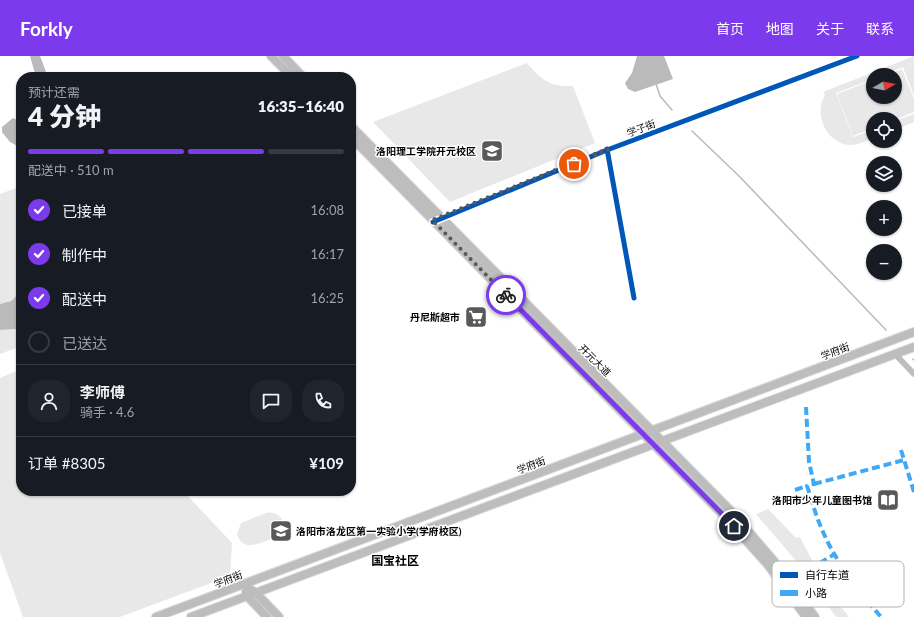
<!DOCTYPE html>
<html lang="zh">
<meta charset="utf-8">
<style>
:root{--surface:#171b24;--page:#20242c;--text:#f1f3f6;--muted:#9ea1a6;--line:#363941;--accent:#7c3aed}
body{margin:0;font-family:Lato,"Noto Sans SC",sans-serif;background:var(--page);color:var(--text);height:100vh;display:flex;flex-direction:column;font-size:15px;white-space:nowrap}
*{box-sizing:border-box;margin:0}
p{font-size:13px;color:var(--muted)}
.icon{flex:none;width:22px;height:22px;fill:none;stroke:currentColor;stroke-width:2;stroke-linecap:round;stroke-linejoin:round}
.map{position:relative;flex:1;overflow:hidden}
.sheet{position:absolute;left:16px;top:16px;width:340px;height:424px;display:flex;flex-direction:column;background:var(--surface);border-radius:16px;box-shadow:0 1px 3px #0004}
.sheet>*{flex:none}
.needle{width:26px;rotate:80deg}
.tools{position:absolute;left:866px;top:12px;display:grid;gap:8px}
.tools a{display:grid;place-items:center;width:36px;height:36px;border-radius:50%;background:var(--surface);box-shadow:0 1px 3px #0004;font-size:20px}
.pin{position:absolute;display:grid;place-items:center;width:34px;height:34px;color:#fff;margin:-17px;border:2px solid #fff;border-radius:50%;box-shadow:0 1px 4px #0007}
.courier{position:absolute;display:grid;place-items:center;width:40px;height:40px;margin:-20px;border:3px solid #7c3aed;border-radius:50%;background:#fff;color:#222;box-shadow:0 1px 5px #0007}
.head em{font-style:normal;font-weight:800}
.head div{display:flex;flex-direction:column-reverse}
.head{display:flex;align-items:center;justify-content:space-between;height:68px;padding:0 12px}
h1{font-size:26px;font-weight:800;line-height:30px}
.bar{display:grid;grid-template-columns:repeat(4,1fr);gap:6px 4px;align-content:center;height:48px;padding:0 12px}
.bar i{height:5px;border-radius:3px;background:var(--line)}
.bar .on{background:var(--accent)}
.bar p{grid-column:span 4}
.line{display:flex;align-items:center;gap:10px;padding:0 12px;border-top:1px solid var(--line)}
.line div{flex:1}
.round{display:grid;place-items:center;flex:none;width:42px;height:42px;border-radius:16px;background:var(--page)}
ol{padding:0 12px;list-style:none}
li{display:flex;align-items:center;gap:12px;height:44px}
li p{margin-inline-start:auto}
li .icon{padding:4px;border-radius:50%;background:var(--accent);color:#fff;stroke-width:4}
li:last-child{color:var(--muted)}
li i{width:22px;height:22px;border:2px solid var(--line);border-radius:50%}
header{display:flex;align-items:center;gap:24px;box-sizing:border-box;height:56px;padding:0 20px;background:var(--accent);color:#fff}
header strong{font-size:19px}
nav{display:flex;gap:22px;margin-inline-start:auto;font-size:14px}
.map>svg:first-child{display:block}
.green{fill:#e8e8e8}
.water{fill:#bababa}
.lines{fill:none;stroke-linecap:round;stroke-linejoin:round}
.stream{stroke:#bababa;stroke-width:1.5}
.major-casing{stroke:#dbdbdb;stroke-width:10}
.minor{stroke:#bdbdbd;stroke-width:6}
.major{stroke:#bdbdbd;stroke-width:8}
.quiet{stroke:#3fa9f5;stroke-width:4;stroke-dasharray:8 4;stroke-linecap:butt}
.cycleway-casing{stroke:#fff;stroke-width:8}
.cycleway{stroke:#0057b8;stroke-width:5}
.done{stroke:#595959;stroke-width:4;stroke-dasharray:0 7.2}
.route{stroke:#7c3aed;stroke-width:5}
.labels{text-anchor:middle;stroke-width:3;stroke-linejoin:round;paint-order:stroke}
.street-label{font-size:10px;fill:#000;stroke:#fff}
.poi-label{font-size:10px;font-weight:bold;fill:#000;stroke:#fff;text-anchor:end}
.quarter-label{font-size:12px;font-weight:bold;fill:#000;stroke:#fff}
.key{fill:#fff;stroke:#b2b2b2;stroke-width:1}
.key-label{font-size:11px;fill:#000}
</style>
<header>
<strong>Forkly</strong>
<nav><a>首页</a><a>地图</a><a>关于</a><a>联系</a></nav>
</header>
<div class="map">
<svg width="914" height="561" viewBox="0 0 914 561">
<rect width="100%" height="100%" fill="#fff"/>
<!-- green -->
<g class="green">
<path d="M914 0V40L903 11 883 19H873V23L836 37 853 81 873 74V82C867 85 859 88 852 89 827 89 813 59 825 39L823 36Z"/>
<path d="M527 7C541 24 550 31 573 30L595 87 450 146 373 66Z"/>
<path d="M902 13 914 43V56L895 64 873 63V72L853 80 837 38 873 24V41H895V19H886Z"/>
<path d="M914 58V66L895 74V65Z"/>
<path d="M21 130V235L11 245 0 248V138Z"/>
<path d="M21 271V290L0 298V274L17 273Z"/>
<path d="M21 313V435H183L232 487 230 520 120 561H23L0 497V322Z"/>
<path d="M768 453 796 482 800 481 813 506 802 512 756 458Z"/>
<path d="M266 457C278 454 290 467 280 478 276 482 270 483 266 485 254 489 242 494 237 478L241 467Z"/>
<path d="M825 525 833 537 831 538 849 561H836L815 531Z"/>
</g>
<!-- water -->
<g class="water">
<path d="M30 0H40L48 21H36Z"/>
<path d="M637 0H664L673 23 635 36 628 33 625 27 632 17Z"/>
<path d="M13 62 21 66V92L10 86 2 76V71Z"/>
<path d="M21 235V271L17 273 0 274V248L11 245Z"/>
</g>
<g class="lines">
<!-- stream -->
<g class="stream">
<path d="M656 28 660 40 672 54"/>
<path d="M692 75 740 121 886 274"/>
<path d="M913 303 914 304"/>
</g>
<!-- major casing -->
<g class="major-casing">
<g id="major">
<path d="M271 0 292 21"/>
<path d="M283 0 303 21"/>
<path d="M351 70 731 455 774 505 815 561"/>
<path d="M351 81 725 461 768 509 806 561"/>
<path d="M243 528 256 537 279 561"/>
<path d="M246 536 248 541 267 561"/>
<path d="M156 561 914 276"/>
<path d="M191 561 914 291"/>
</g>
</g>
<!-- minor -->
<g class="minor">
<path d="M607 93 634 242"/>
<path d="M440 163 607 94 857 0"/>
<path d="M895 298 914 318"/>
</g>
<!-- major -->
<use href="#major" class="major"/>
<!-- quiet -->
<g class="quiet">
<path d="M806 351 809 406 814 428 807 430C812 444 815 458 821 471 834 504 858 534 881 561"/>
<path d="M901 394 914 436"/>
<path d="M814 428 904 404"/>
<path d="M795 434 807 430"/>
<path d="M799 519 835 498"/>
<path d="M808 531 843 511"/>
</g>
<!-- cycleway casing -->
<g class="cycleway-casing">
<g id="cycleway">
<path d="M607 93 634 242"/>
<path d="M433 166 607 94 857 0"/>
</g>
</g>
<!-- cycleway -->
<use href="#cycleway" class="cycleway"/>
</g>
<g class="lines">
<!-- done -->
<path class="done" d="M506 239 432 164 607 93 608 94 574 108"/>
<!-- route -->
<path class="route" d="M506 239 734 470"/>
</g>
<!-- icons -->
<defs>
<g id="university-square" transform="scale(1.15)"><rect x="-9" y="-9" width="18" height="18" rx="4" fill="#595959" stroke="#fff"/><path d="M0-5L7-2L0 1L-7-2ZM-4 1L0 2.5L4 1V4Q0 6-4 4Z" fill="#fff"/></g>
<g id="supermarket-square" transform="scale(1.15)"><rect x="-9" y="-9" width="18" height="18" rx="4" fill="#595959" stroke="#fff"/><path d="M-6-5.5h2.5l.6 2H6L4.5 2H-2.5L-4.4-4H-6ZM-1.5 3.2a1.3 1.3 0 1 0 .1 0ZM3 3.2a1.3 1.3 0 1 0 .1 0Z" fill="#fff"/></g>
<g id="library-square" transform="scale(1.15)"><rect x="-9" y="-9" width="18" height="18" rx="4" fill="#595959" stroke="#fff"/><path d="M-6-4Q-3-5.5-.7-3.5V5Q-3 3-6 4ZM6-4Q3-5.5 .7-3.5V5Q3 3 6 4Z" fill="#fff"/></g>
<g id="school-square" transform="scale(1.15)"><rect x="-9" y="-9" width="18" height="18" rx="4" fill="#595959" stroke="#fff"/><path d="M0-5L7-2L0 1L-7-2ZM-4 1L0 2.5L4 1V4Q0 6-4 4Z" fill="#fff"/></g>
</defs>
<g fill-rule="evenodd">
<use href="#university-square" x="492" y="95"/>
<use href="#supermarket-square" x="476" y="261"/>
<use href="#library-square" x="888" y="444"/>
<use href="#school-square" x="281" y="475"/>
</g>
<g class="labels">
<!-- street labels -->
<g class="street-label">
<text transform="translate(641 72) rotate(-21)" y="4">学子街</text>
<text transform="translate(835 295) rotate(-21)" y="4">学府街</text>
<text transform="translate(595 304) rotate(45)" y="4">开元大道</text>
<text transform="translate(531 409) rotate(-21)" y="4">学府街</text>
<text transform="translate(228 523) rotate(-21)" y="4">学府街</text>
</g>
<!-- poi labels -->
<g class="poi-label">
<text x="476" y="99">洛阳理工学院开元校区</text>
<text x="460" y="265">丹尼斯超市</text>
<text x="872" y="448">洛阳市少年儿童图书馆</text>
<text x="296" y="479" text-anchor="start">洛阳市洛龙区第一实验小学(学府校区)</text>
</g>
<!-- quarter labels -->
<g class="quarter-label">
<text x="395" y="509">国宝社区</text>
</g>
</g>
<!-- legend -->
<rect x="772" y="505" width="132" height="46" rx="6" class="key"/>
<rect x="780" y="516" width="18" height="6" fill="#0057b8"/>
<rect x="780" y="534" width="18" height="6" fill="#3fa9f5"/>
<g class="key-label">
<text x="805" y="523">自行车道</text>
<text x="805" y="541">小路</text>
</g>
</svg>
<div class="tools">
<a><svg class="needle" viewBox="-14 -14 28 28"><path d="M0-13l5 13h-10z" fill="#e53935"/><path d="M0 13l5-13h-10z" fill="#9ea1a6"/></svg></a>
<a><svg class="icon" aria-label="locate" viewBox="0 0 24 24"><circle cx="12" cy="12" r="6"/><path d="M12 2v4M12 18v4M2 12h4M18 12h4"/></svg></a>
<a><svg class="icon" aria-label="layers" viewBox="0 0 24 24"><path d="M12 4l9 5-9 5-9-5zM3 14l9 5 9-5"/></svg></a>
<a>+</a>
<a>−</a>
</div>
<div class="pin" style="left:574px;top:108px;background:#ea580c"><svg class="icon" aria-label="bag" viewBox="0 0 24 24"><path d="M5 8h14l-1 12H6zM9 8a3 3 0 0 1 6 0"/></svg></div>
<div class="pin" style="left:734px;top:470px;background:#1f2937"><svg class="icon" aria-label="home" viewBox="0 0 24 24"><path d="M3 11l9-7 9 7M6 9v11h12V9"/></svg></div>
<div class="courier" style="left:506px;top:239px"><svg class="icon" aria-label="bike" viewBox="0 0 24 24"><circle cx="6" cy="16" r="4"/><circle cx="18" cy="16" r="4"/><path d="M6 16l4-8h5l3 8M10 8l3 8H6M13 5h3"/></svg></div>
<section class="sheet">
<div class="head"><div><h1>4 分钟</h1><p>预计还需</p></div><em>16:35–16:40</em></div>
<div class="bar"><i class="on"></i><i class="on"></i><i class="on"></i><i></i><p>配送中 · 510 m</p></div>
<ol>
<li><svg class="icon" aria-label="check" viewBox="0 0 24 24"><path d="M5 12l5 5 9-10"/></svg>已接单<p>16:08</p></li>
<li><svg class="icon" aria-label="check" viewBox="0 0 24 24"><path d="M5 12l5 5 9-10"/></svg>制作中<p>16:17</p></li>
<li><svg class="icon" aria-label="check" viewBox="0 0 24 24"><path d="M5 12l5 5 9-10"/></svg>配送中<p>16:25</p></li>
<li><i></i>已送达</li>
</ol>
<div class="line" style="height:72px"><a class="round"><svg class="icon" aria-label="person" viewBox="0 0 24 24"><circle cx="12" cy="8" r="4"/><path d="M4 21q1-7 8-7t8 7"/></svg></a><div><b>李师傅</b><p>骑手 · 4.6</p></div><a class="round"><svg class="icon" aria-label="chat" viewBox="0 0 24 24"><path d="M4 5h16v11H9l-5 4z"/></svg></a><a class="round"><svg class="icon" aria-label="phone" viewBox="0 0 24 24"><path d="M5 4h4l2 5-3 2q2 4 5 5l2-3 5 2v4C11 20 4 13 5 4z"/></svg></a></div>
<div class="line" style="height:52px"><div>订单 #8305</div><b>¥109</b></div>
</section>
</div>
